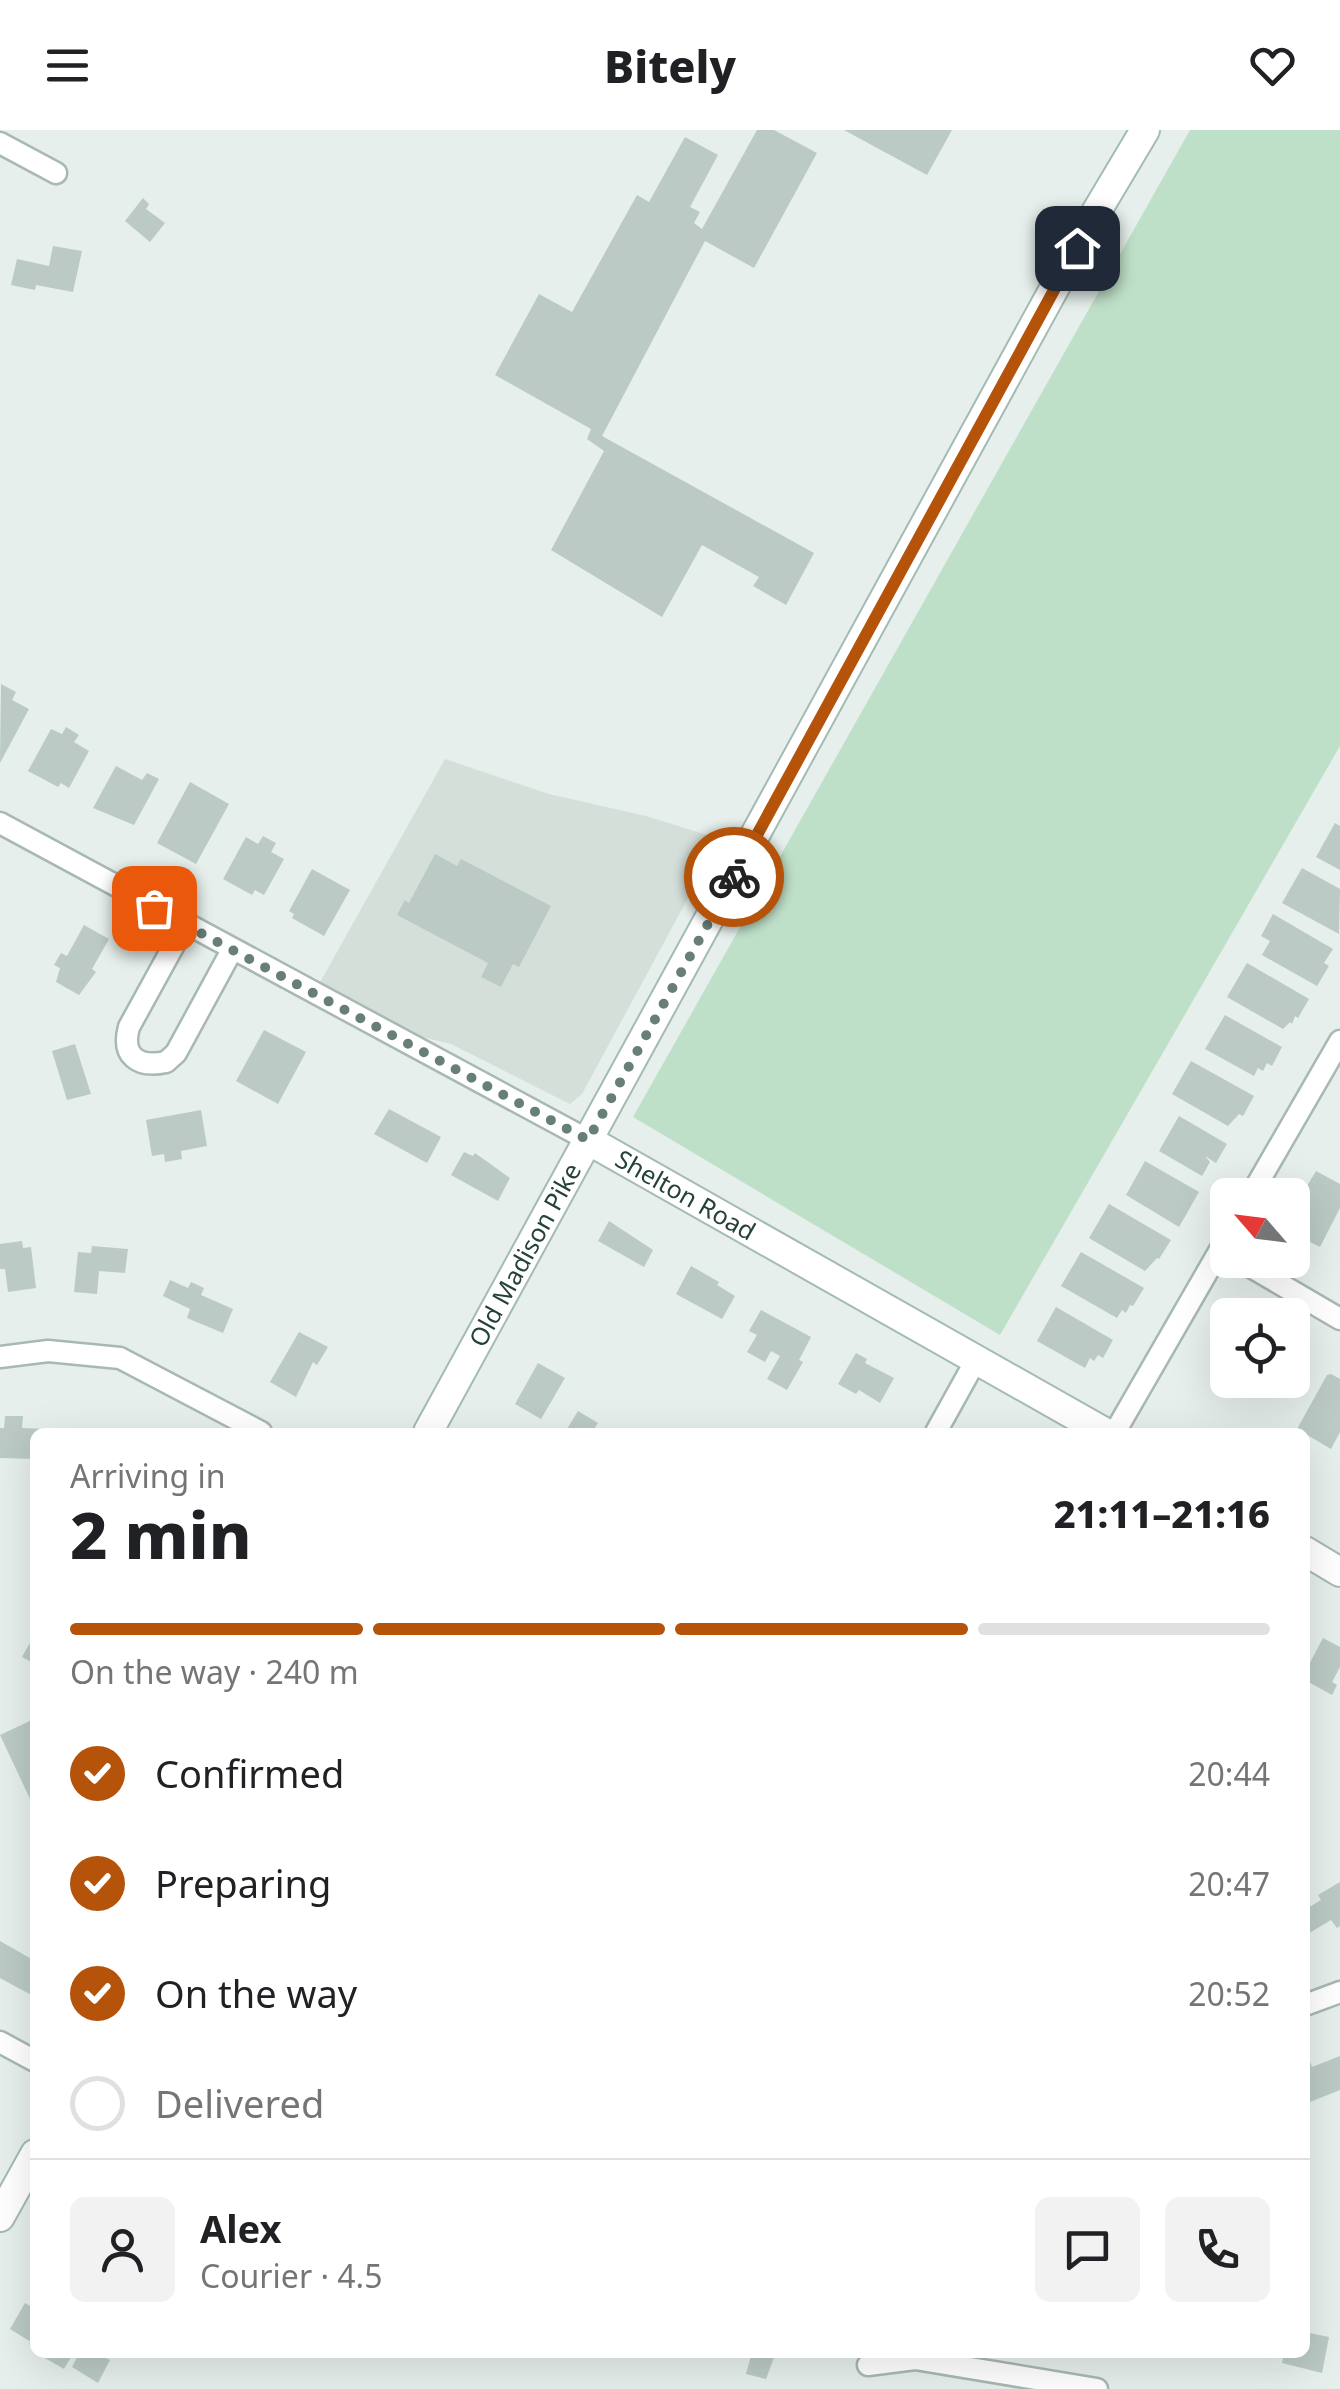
<!DOCTYPE html>
<meta charset="utf-8">
<style>
:root{--surface:#fff;--page:#f2f2f2;--text:#202124;--muted:#757577;--line:#e0e0e0;--accent:#b45309}
body{margin:0;font-family:"Noto Sans",sans-serif;background:var(--page);color:var(--text);height:100vh;display:flex;flex-direction:column;font-size:38px;white-space:nowrap}
*{box-sizing:border-box;margin:0}
p{font-size:32px;color:var(--muted)}
.icon{flex:none;width:55px;height:55px;fill:none;stroke:currentColor;stroke-width:2;stroke-linecap:round;stroke-linejoin:round}
.map{position:relative;flex:1;overflow:hidden}
.side{position:absolute;left:30px;top:1298px;width:1280px;height:930px;display:flex;flex-direction:column;background:var(--surface);border-radius:15px;box-shadow:0 10px 40px #0002}
.side>*{flex:none}
.needle{width:65px;rotate:298deg}
.tools{position:absolute;left:1210px;top:1048px;display:grid;gap:20px}
.tools a{display:grid;place-items:center;width:100px;height:100px;border-radius:15px;background:var(--surface);box-shadow:0 10px 40px #0002;font-size:50px}
.pin{position:absolute;display:grid;place-items:center;width:85px;height:85px;color:#fff;margin:-42px;border-radius:20px;box-shadow:0 5px 15px #0006}
.courier{position:absolute;display:grid;place-items:center;width:100px;height:100px;margin:-50px;border:8px solid #b45309;border-radius:50%;background:#fff;color:#222;box-shadow:0 2px 12px #0007}
.summary em{font-style:normal;font-weight:800}
.summary div{display:flex;flex-direction:column-reverse}
.summary{display:flex;align-items:center;justify-content:space-between;height:170px;padding:0 40px}
h1{font-size:65px;font-weight:800;line-height:75px}
.bar{display:grid;grid-template-columns:repeat(4,1fr);gap:15px 10px;align-content:center;height:120px;padding:0 40px}
.bar i{height:12px;border-radius:8px;background:var(--line)}
.bar .selected{background:var(--accent)}
.bar p{grid-column:span 4}
.line{display:flex;align-items:center;gap:25px;padding:0 40px;border-top:2px solid var(--line)}
.line div{flex:1}
.round{display:grid;place-items:center;flex:none;width:105px;height:105px;border-radius:15px;background:var(--page)}
ol{padding:0 40px;list-style:none}
li{display:flex;align-items:center;gap:30px;height:110px}
li p{margin-inline-start:auto}
li .icon{padding:10px;border-radius:50%;background:var(--accent);color:#fff;stroke-width:4}
li:last-child{color:var(--muted)}
li i{width:55px;height:55px;border:5px solid var(--line);border-radius:50%}
header{display:flex;justify-content:space-between;align-items:center;height:130px;padding:0 40px;background:var(--surface);font-size:45px;font-weight:800}
.map>svg:first-child{display:block}
.built{fill:#d4dfda}
.green{fill:#bfe0c8}
.building{fill:#bbcac4}
.lines{fill:none;stroke-linecap:round;stroke-linejoin:round}
.street-casing{stroke:#a8b8b2;stroke-width:25}
.secondary-casing{stroke:#a4bbb3;stroke-width:32}
.street{stroke:#fff;stroke-width:20}
.secondary{stroke:#fff;stroke-width:28}
.done{stroke:#687f78;stroke-width:10;stroke-dasharray:0 18}
.route{stroke:#b45309;stroke-width:12}
.labels{text-anchor:middle;stroke-width:8;stroke-linejoin:round;paint-order:stroke}
.street-label{font-size:25px;fill:#24423a;stroke:#f7fbf9}
</style>
<header><svg class="icon" aria-label="menu" viewBox="0 0 24 24"><path d="M4 6h16M4 12h16M4 18h16"/></svg>Bitely<svg class="icon" aria-label="heart" viewBox="0 0 24 24"><path d="M12 20l-8-8c-3-5 5-10 8-4 3-6 11-1 8 4z"/></svg></header>
<div class="map">
<svg width="1340" height="2259" viewBox="0 0 1340 2259">
<rect width="100%" height="100%" fill="#e6efeb"/>
<!-- built -->
<path class="built" d="M445 629 549 664 646 686 720 709 582 964 570 974 451 914 410 904 318 856Z"/>
<!-- green -->
<path class="green" d="M1190 0H1340V616L1000 1205 633 987Z"/>
<!-- building -->
<g class="building">
<path d="M757 0H774L817 23 754 138 705 111 602 306 814 423 786 475 753 456 759 447 702 415 662 487 551 420 604 321 587 309 591 299 495 245 539 164 572 182 637 65 649 72 685 7 718 25 690 77 700 82 694 93 702 99Z"/>
<path d="M844 0H952L927 45Z"/>
<path d="M143 68 149 74 146 79 165 93 150 112 125 91Z"/>
<path d="M53 116 82 121 73 162 36 155 35 160 11 155 17 129 49 136Z"/>
<path d="M1 554 16 562 12 570 29 579 0 633Z"/>
<path d="M66 597 79 605 74 612 89 621 69 658 61 653 58 657 28 641 51 599 62 604Z"/>
<path d="M116 636 142 650 147 643 159 649 134 695 93 678Z"/>
<path d="M190 652 229 674 196 734 157 713Z"/>
<path d="M1335 693 1340 696V740L1316 727Z"/>
<path d="M263 706 276 713 271 722 284 729 264 765 255 760 252 765 223 749 246 707 258 714Z"/>
<path d="M435 724 457 736 461 729 551 776 519 837 513 834 501 857 481 847 488 833 397 785 405 770 409 773Z"/>
<path d="M1302 738 1340 759 1339 804 1282 773Z"/>
<path d="M312 739 350 760 324 806 292 788 294 784 289 781Z"/>
<path d="M1273 784 1333 819 1324 833 1329 836 1317 856 1262 825 1270 811 1261 806Z"/>
<path d="M84 795 109 809 92 839 96 842 79 865 56 852 60 838 54 835 61 823 67 826Z"/>
<path d="M1247 833 1309 869 1298 888 1295 886 1292 894 1290 892 1283 899 1227 867Z"/>
<path d="M1225 885 1282 917 1272 936 1267 933 1263 941 1258 938 1254 946 1205 919Z"/>
<path d="M264 900 306 922 278 974 236 951Z"/>
<path d="M75 914 91 964 67 970 52 921Z"/>
<path d="M1191 931 1254 966 1243 986 1239 984 1228 996 1172 964Z"/>
<path d="M389 979 441 1007 427 1033 374 1004Z"/>
<path d="M201 980 207 1016 181 1021 182 1029 165 1032 164 1024 152 1026 146 990Z"/>
<path d="M1179 986 1227 1014 1216 1033 1205 1026 1210 1032 1202 1046 1159 1021Z"/>
<path d="M464 1022 473 1026 475 1023 510 1048 498 1071 451 1045Z"/>
<path d="M1145 1031 1199 1062 1179 1097 1126 1065Z"/>
<path d="M1316 1041 1340 1054V1078L1320 1117 1310 1112 1309 1114 1301 1109 1299 1112 1292 1108V1081Z"/>
<path d="M1109 1074 1171 1110 1159 1129 1157 1128 1145 1141 1089 1108Z"/>
<path d="M609 1091 653 1120 644 1137 598 1111Z"/>
<path d="M22 1111 23 1118 31 1117 36 1158 8 1162 5 1139H0V1114Z"/>
<path d="M92 1116 128 1119 125 1143 99 1141 97 1164 74 1162 78 1122 91 1123Z"/>
<path d="M1081 1122 1144 1158 1133 1176 1130 1175 1126 1183 1122 1180 1117 1188 1061 1156Z"/>
<path d="M691 1136 719 1152 717 1155 735 1166 722 1189 676 1164Z"/>
<path d="M170 1150 188 1158 191 1152 204 1158 201 1165 233 1179 223 1203 187 1188 190 1179 163 1166Z"/>
<path d="M1056 1177 1113 1210 1103 1228 1098 1225 1094 1231 1090 1228 1085 1238 1037 1211Z"/>
<path d="M761 1180 811 1207 799 1230 803 1232 787 1260 767 1249 780 1226 771 1221 765 1232 747 1222 757 1205 749 1201Z"/>
<path d="M299 1202 328 1217 317 1235 313 1232 296 1267 270 1252Z"/>
<path d="M856 1223 867 1229 865 1233 894 1248 880 1273 859 1260 856 1264 838 1254Z"/>
<path d="M538 1233 565 1248 541 1289 515 1274Z"/>
<path d="M1331 1244 1340 1249V1302L1331 1319 1297 1299 1327 1245Z"/>
<path d="M578 1281 598 1293 592 1302H573L567 1299Z"/>
<path d="M5 1286H23L22 1298 45 1299V1302H35V1329L0 1328V1298H4Z"/>
<path d="M35 1504V1534L22 1527Z"/>
<path d="M1323 1508 1340 1517V1537L1332 1552 1337 1555 1332 1565 1305 1550 1308 1542 1306 1540Z"/>
<path d="M30 1591 35 1602V1666L30 1669 0 1605Z"/>
<path d="M1340 1752V1796L1337 1798 1331 1790 1306 1805 1305 1773 1308 1778 1321 1770 1318 1765Z"/>
<path d="M0 1811 35 1831V1867L0 1848Z"/>
<path d="M1340 1926V1960L1305 1974V1933L1310 1931 1312 1937Z"/>
<path d="M25 2173 35 2179V2218L29 2214 31 2212 10 2199Z"/>
<path d="M1305 2202 1329 2207 1322 2243 1282 2233 1284 2222H1305Z"/>
<path d="M46 2222H74L64 2239 43 2227Z"/>
<path d="M80 2222H96L110 2230 98 2253 72 2237Z"/>
<path d="M752 2222H776L766 2249 746 2244Z"/>
</g>
<g class="lines">
<!-- street casing -->
<g class="street-casing">
<g id="street">
<path d="M0 13 56 43"/>
<path d="M0 693 588 1010"/>
<path d="M185 795 129 897C121 926 138 938 166 932L176 923 232 820"/>
<path d="M1251 1065 1340 911"/>
<path d="M1239 1130 1340 1189"/>
<path d="M0 1227 48 1221 120 1228 261 1302"/>
<path d="M936 1302 976 1230"/>
<path d="M1115 1302 1228 1106"/>
<path d="M1305 1875 1340 1862"/>
<path d="M0 1912 35 1931"/>
<path d="M868 2235 915 2229 1097 2259"/>
</g>
</g>
<!-- secondary casing -->
<g class="secondary-casing">
<g id="secondary">
<path id="s1" d="M588 1010 1104 1302"/>
<path id="s2" d="M428 1302 1095 84 1145 0"/>
<path d="M1305 1421 1340 1442"/>
<path d="M0 2087 35 2024"/>
</g>
</g>
<!-- street -->
<use href="#street" class="street"/>
<!-- secondary -->
<use href="#secondary" class="secondary"/>
</g>
<g class="lines">
<!-- done -->
<path class="done" d="M154 778 588 1010 734 747"/>
<!-- route -->
<path class="route" d="M734 747 1077 118"/>
</g>
<g class="labels">
<!-- street labels -->
<g class="street-label">
<text dy="9" stroke="none"><textPath href="#s1" startOffset="112">Shelton Road</textPath></text>
<text dy="9" stroke="none"><textPath href="#s2" startOffset="202">Old Madison Pike</textPath></text>
</g>
</g>
</svg>
<div class="tools">
<a><svg class="needle" viewBox="-14 -14 28 28"><path d="M0-13l5 13h-10z" fill="#e53935"/><path d="M0 13l5-13h-10z" fill="#757577"/></svg></a>
<a><svg class="icon" aria-label="locate" viewBox="0 0 24 24"><circle cx="12" cy="12" r="6"/><path d="M12 2v4M12 18v4M2 12h4M18 12h4"/></svg></a>
</div>
<div class="pin" style="left:154px;top:778px;background:#ea580c"><svg class="icon" aria-label="bag" viewBox="0 0 24 24"><path d="M5 8h14l-1 12H6zM9 8a3 3 0 0 1 6 0"/></svg></div>
<div class="pin" style="left:1077px;top:118px;background:#1f2937"><svg class="icon" aria-label="home" viewBox="0 0 24 24"><path d="M3 11l9-7 9 7M6 9v11h12V9"/></svg></div>
<div class="courier" style="left:734px;top:747px"><svg class="icon" aria-label="bike" viewBox="0 0 24 24"><circle cx="6" cy="16" r="4"/><circle cx="18" cy="16" r="4"/><path d="M6 16l4-8h5l3 8M10 8l3 8H6M13 5h3"/></svg></div>
<section class="side">
<div class="summary"><div><h1>2 min</h1><p>Arriving in</p></div><em>21:11–21:16</em></div>
<div class="bar"><i class="selected"></i><i class="selected"></i><i class="selected"></i><i></i><p>On the way · 240 m</p></div>
<ol>
<li><svg class="icon" aria-label="check" viewBox="0 0 24 24"><path d="M5 12l5 5 9-10"/></svg>Confirmed<p>20:44</p></li>
<li><svg class="icon" aria-label="check" viewBox="0 0 24 24"><path d="M5 12l5 5 9-10"/></svg>Preparing<p>20:47</p></li>
<li><svg class="icon" aria-label="check" viewBox="0 0 24 24"><path d="M5 12l5 5 9-10"/></svg>On the way<p>20:52</p></li>
<li><i></i>Delivered</li>
</ol>
<div class="line" style="height:180px"><a class="round"><svg class="icon" aria-label="person" viewBox="0 0 24 24"><circle cx="12" cy="8" r="4"/><path d="M4 21q1-7 8-7t8 7"/></svg></a><div><b>Alex</b><p>Courier · 4.5</p></div><a class="round"><svg class="icon" aria-label="chat" viewBox="0 0 24 24"><path d="M4 5h16v11H9l-5 4z"/></svg></a><a class="round"><svg class="icon" aria-label="phone" viewBox="0 0 24 24"><path d="M5 4h4l2 5-3 2q2 4 5 5l2-3 5 2v4C11 20 4 13 5 4z"/></svg></a></div>
</section>
</div>
